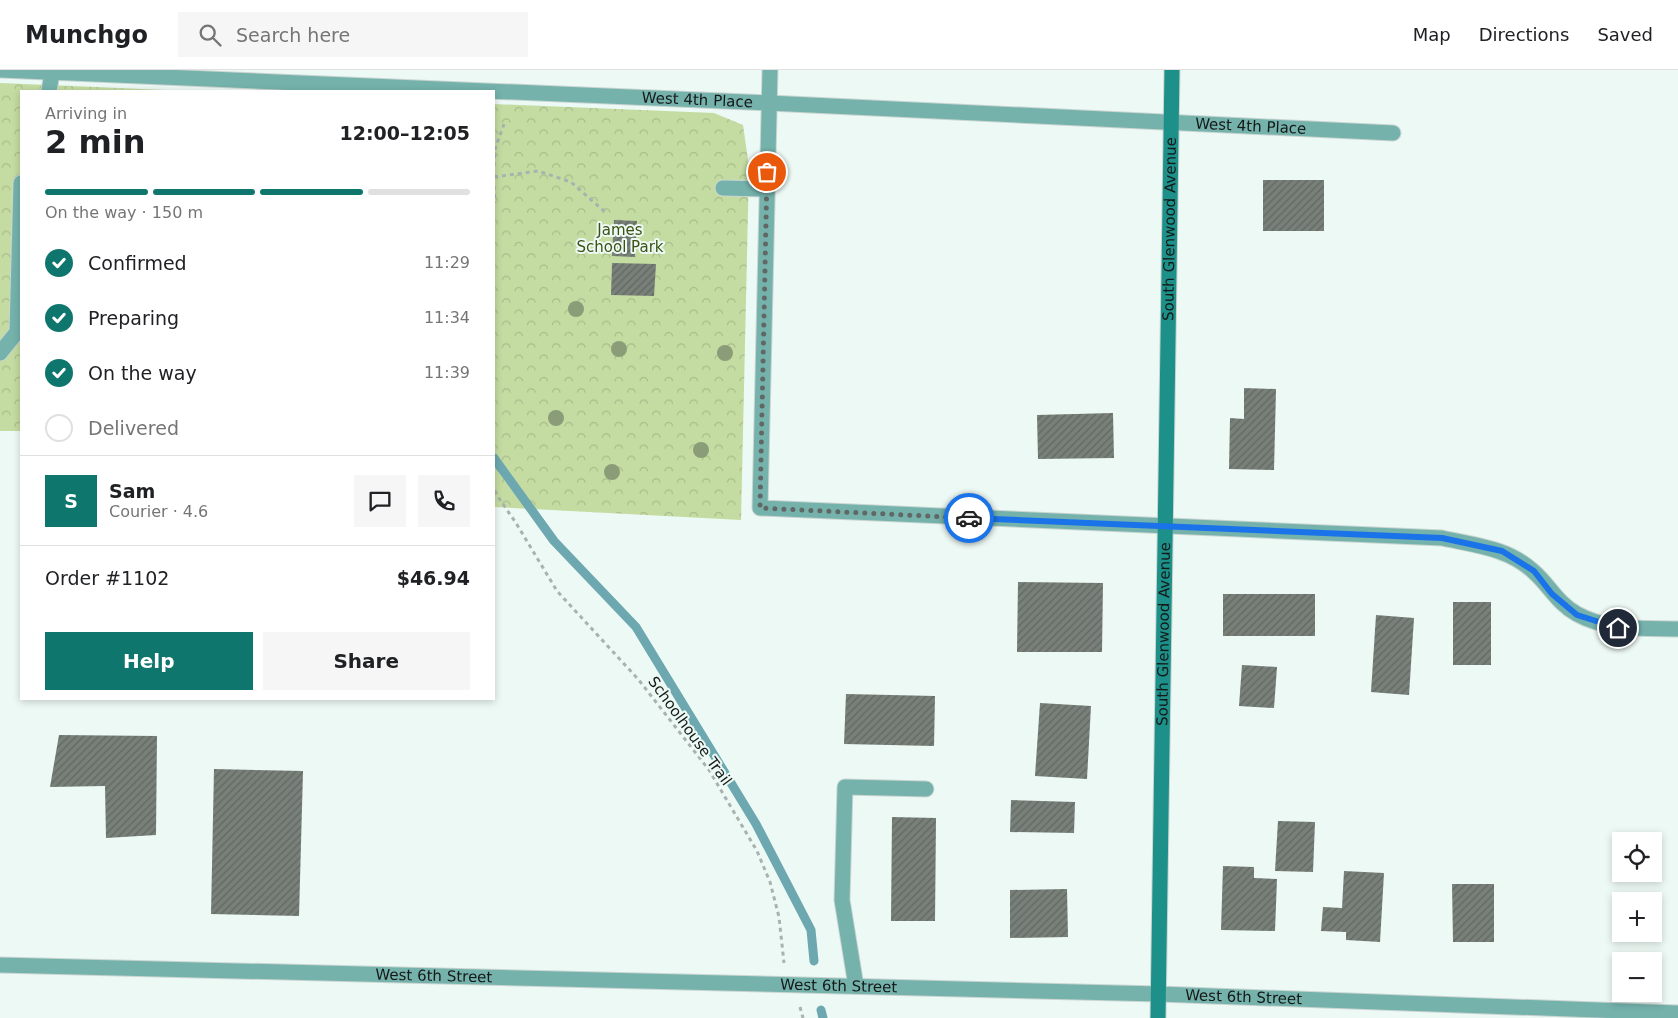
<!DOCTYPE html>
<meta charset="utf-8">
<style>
:root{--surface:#fff;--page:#f6f6f6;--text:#202124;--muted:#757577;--line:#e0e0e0;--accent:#0f766e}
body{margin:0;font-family:"DejaVu Sans",sans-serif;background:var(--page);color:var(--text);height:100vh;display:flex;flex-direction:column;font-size:19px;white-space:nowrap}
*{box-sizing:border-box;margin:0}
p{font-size:16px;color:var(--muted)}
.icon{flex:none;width:28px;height:28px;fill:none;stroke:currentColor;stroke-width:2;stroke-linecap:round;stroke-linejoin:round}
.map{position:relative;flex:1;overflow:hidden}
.details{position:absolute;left:20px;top:20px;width:475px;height:610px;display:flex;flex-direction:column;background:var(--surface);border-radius:0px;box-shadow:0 2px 8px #0003}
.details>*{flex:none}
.controls{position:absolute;left:1612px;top:762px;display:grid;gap:10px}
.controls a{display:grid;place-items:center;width:50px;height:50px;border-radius:0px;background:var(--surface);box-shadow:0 2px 8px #0003;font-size:25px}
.pin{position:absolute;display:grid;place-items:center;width:42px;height:42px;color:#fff;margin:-21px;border:2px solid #fff;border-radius:50%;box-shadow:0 1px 5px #0007}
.courier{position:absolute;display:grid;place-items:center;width:50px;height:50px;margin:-25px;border:4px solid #1a73e8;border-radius:50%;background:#fff;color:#222;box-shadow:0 1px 6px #0007}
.head em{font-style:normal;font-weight:800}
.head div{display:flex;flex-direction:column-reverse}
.head{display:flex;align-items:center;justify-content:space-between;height:85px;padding:0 25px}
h1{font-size:32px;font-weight:800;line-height:38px}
.bar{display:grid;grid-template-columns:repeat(4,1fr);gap:8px 5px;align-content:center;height:60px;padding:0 25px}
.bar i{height:6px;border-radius:4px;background:var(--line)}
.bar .current{background:var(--accent)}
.bar p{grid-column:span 4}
.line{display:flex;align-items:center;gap:12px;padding:0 25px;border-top:1px solid var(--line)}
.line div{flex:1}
.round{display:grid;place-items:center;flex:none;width:52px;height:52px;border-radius:0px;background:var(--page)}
ol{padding:0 25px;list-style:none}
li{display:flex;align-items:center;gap:15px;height:55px}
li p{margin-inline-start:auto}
li .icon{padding:5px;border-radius:50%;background:var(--accent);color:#fff;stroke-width:4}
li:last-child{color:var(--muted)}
li i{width:28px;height:28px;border:2px solid var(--line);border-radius:50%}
.button{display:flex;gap:10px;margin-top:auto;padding:10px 25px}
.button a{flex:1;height:58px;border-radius:0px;background:var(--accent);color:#fff;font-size:20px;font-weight:800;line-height:58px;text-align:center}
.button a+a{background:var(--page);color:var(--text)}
header{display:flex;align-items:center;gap:30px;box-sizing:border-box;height:70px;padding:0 25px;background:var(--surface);border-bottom:1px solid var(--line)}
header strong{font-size:24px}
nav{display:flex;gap:28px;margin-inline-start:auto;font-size:18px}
.search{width:350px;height:45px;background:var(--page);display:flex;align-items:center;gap:12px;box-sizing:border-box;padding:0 18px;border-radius:0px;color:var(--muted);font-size:19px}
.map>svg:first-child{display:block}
.park{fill:url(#park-crowns)}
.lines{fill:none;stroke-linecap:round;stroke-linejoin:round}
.stream{stroke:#6da8b0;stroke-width:9}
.building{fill:url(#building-hatch)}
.lane-casing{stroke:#cad5d1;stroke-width:17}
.street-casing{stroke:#cad5d1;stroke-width:17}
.secondary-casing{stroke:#cad5d1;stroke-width:17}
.path{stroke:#a9b2ae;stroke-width:3;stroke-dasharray:4 4;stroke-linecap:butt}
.lane{stroke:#75b2ac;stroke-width:15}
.street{stroke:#75b2ac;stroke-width:15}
.secondary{stroke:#1d9089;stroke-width:15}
.tree{fill:#8b9c78}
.done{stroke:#616764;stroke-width:5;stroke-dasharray:0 9}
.route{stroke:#1a73e8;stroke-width:6}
.labels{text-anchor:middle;stroke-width:4;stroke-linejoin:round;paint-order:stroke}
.street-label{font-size:15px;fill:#151917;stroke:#edf9f4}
.park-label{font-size:15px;fill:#3b5012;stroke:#edf9f4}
</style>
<header>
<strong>Munchgo</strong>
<div class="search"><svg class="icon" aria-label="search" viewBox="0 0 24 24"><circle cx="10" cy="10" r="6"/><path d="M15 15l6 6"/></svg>Search here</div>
<nav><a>Map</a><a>Directions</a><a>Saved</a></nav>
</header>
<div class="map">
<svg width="1678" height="948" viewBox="0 0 1678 948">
<defs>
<pattern id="park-crowns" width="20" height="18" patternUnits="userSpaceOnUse" patternTransform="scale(1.25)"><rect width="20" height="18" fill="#c4dca2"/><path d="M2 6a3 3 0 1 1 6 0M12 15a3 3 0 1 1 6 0" fill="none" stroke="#a8bc8b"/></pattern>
<pattern id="building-hatch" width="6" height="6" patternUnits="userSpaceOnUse" patternTransform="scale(1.25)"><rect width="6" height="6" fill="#788079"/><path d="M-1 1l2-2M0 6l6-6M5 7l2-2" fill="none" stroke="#616862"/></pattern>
</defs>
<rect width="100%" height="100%" fill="#edf9f4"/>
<!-- park -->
<g class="park">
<path d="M0 13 190 21H21V361H0Z"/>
<path d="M494 34 714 43 743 55 749 97 741 450 494 437Z"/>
</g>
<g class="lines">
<!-- stream -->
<g class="stream">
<path d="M494 388 554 471 636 557 756 754 811 860 814 891"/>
<path d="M821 940 823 948"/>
</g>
</g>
<!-- building -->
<g class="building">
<rect x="1263" y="110" width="61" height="51"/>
<path d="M614 150 637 151 635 187 612 186Z"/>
<path d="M612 193 656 194 654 226 611 225Z"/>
<path d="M1244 318 1276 319 1274 400 1229 399 1230 348 1244 349Z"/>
<path d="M1113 343 1114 388 1038 389 1037 345Z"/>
<path d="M1018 512 1103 513 1102 582H1017Z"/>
<rect x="1223" y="524" width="92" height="42"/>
<rect x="1453" y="532" width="38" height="63"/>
<path d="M1376 545 1414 548 1409 625 1371 622Z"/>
<path d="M1242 595 1277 597 1274 638 1239 636Z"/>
<path d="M846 624 935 626 934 676 844 674Z"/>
<path d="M1040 633 1091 636 1087 709 1035 706Z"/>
<path d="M59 665 157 666 156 765 106 768 105 716 50 717Z"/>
<path d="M214 699 303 701 299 846 211 844Z"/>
<path d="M1011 730 1075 732 1074 763 1010 762Z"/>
<path d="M892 747 936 748 935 851H891Z"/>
<path d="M1278 751 1315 752 1313 802 1275 801Z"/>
<path d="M1223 796 1254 797V808L1277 809 1275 861 1221 860Z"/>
<path d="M1344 801 1384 803 1380 872 1346 870V862L1321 861 1323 837 1342 838Z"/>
<path d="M1452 814H1494V872H1453Z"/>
<path d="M1067 819 1068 867 1010 868V820Z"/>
</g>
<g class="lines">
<!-- lane casing -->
<g class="lane-casing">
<g id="lane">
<path d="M49 21 52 3"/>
<path d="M723 118 766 119"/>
<path d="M0 283 17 262 21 113"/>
<path d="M856 916 842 830 845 717 926 719"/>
</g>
</g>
<!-- street casing -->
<g class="street-casing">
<g id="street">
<path id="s1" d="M0 0 769 33 1393 63"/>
<path d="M770 0 760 438 1442 468C1474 475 1509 478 1534 502 1549 515 1558 534 1577 544 1607 561 1645 558 1678 559"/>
<path id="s2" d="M0 895 1159 924 1678 943"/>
</g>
</g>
<!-- secondary casing -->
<g class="secondary-casing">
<g id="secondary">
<path id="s3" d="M1158 948 1172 0"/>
</g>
</g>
<!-- path -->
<g class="path">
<path d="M494 96 495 79 504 54"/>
<path d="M494 107 538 101 571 112 605 142"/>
<path d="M494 116 495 133"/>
<path d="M494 421 516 453 557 521 638 609 709 700 757 781 770 812 779 847 784 893"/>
<path d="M800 937 803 948"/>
</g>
<!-- lane -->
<use href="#lane" class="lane"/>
<!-- street -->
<use href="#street" class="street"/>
<!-- secondary -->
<use href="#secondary" class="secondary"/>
</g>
<!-- trees -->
<g class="tree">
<circle cx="576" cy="239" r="8"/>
<circle cx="619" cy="279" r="8"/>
<circle cx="725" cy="283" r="8"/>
<circle cx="556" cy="348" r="8"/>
<circle cx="701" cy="380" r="8"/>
<circle cx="612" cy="402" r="8"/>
</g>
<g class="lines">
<!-- done -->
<path class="done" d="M767 102 760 438 969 448"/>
<!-- route -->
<path class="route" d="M969 448 1442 468 1502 481 1534 501 1552 524 1577 545 1618 558"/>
</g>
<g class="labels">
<!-- street labels -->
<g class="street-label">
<text dy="5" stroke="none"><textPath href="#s1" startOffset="698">West 4th Place</textPath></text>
<text dy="5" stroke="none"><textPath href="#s1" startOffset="1252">West 4th Place</textPath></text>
<text dy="5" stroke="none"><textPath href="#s3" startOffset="789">South Glenwood Avenue</textPath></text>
<text dy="5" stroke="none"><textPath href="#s3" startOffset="384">South Glenwood Avenue</textPath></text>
<text transform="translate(690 661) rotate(54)" y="5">Schoolhouse Trail</text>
<text dy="5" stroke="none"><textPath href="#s2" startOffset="434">West 6th Street</textPath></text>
<text dy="5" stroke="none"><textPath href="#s2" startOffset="839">West 6th Street</textPath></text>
<text dy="5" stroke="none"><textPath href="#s2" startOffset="1244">West 6th Street</textPath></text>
</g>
<!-- park labels -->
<g class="park-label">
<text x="620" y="165">James<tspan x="620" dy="17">School Park</tspan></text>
</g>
</g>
</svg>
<div class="controls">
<a><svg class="icon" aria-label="locate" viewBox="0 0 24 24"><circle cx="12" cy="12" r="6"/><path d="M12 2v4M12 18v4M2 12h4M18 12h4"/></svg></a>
<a>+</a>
<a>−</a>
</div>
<div class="pin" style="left:767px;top:102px;background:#ea580c"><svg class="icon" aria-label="bag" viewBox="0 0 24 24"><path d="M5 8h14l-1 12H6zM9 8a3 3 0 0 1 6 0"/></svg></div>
<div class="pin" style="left:1618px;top:558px;background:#1f2937"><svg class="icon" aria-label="home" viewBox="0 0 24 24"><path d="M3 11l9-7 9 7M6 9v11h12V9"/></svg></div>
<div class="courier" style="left:969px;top:448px"><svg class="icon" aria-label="car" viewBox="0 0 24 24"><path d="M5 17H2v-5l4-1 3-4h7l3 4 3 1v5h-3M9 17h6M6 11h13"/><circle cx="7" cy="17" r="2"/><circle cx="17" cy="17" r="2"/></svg></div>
<section class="details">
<div class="head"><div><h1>2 min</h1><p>Arriving in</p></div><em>12:00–12:05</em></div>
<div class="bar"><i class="current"></i><i class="current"></i><i class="current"></i><i></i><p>On the way · 150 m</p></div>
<ol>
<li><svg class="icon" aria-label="check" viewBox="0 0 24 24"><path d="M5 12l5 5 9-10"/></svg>Confirmed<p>11:29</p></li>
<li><svg class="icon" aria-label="check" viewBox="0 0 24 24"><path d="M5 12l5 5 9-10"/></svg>Preparing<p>11:34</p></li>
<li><svg class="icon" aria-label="check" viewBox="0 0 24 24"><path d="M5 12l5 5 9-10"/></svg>On the way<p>11:39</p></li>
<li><i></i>Delivered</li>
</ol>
<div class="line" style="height:90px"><b class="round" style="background:var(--accent);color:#fff">S</b><div><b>Sam</b><p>Courier · 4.6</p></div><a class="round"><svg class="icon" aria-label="chat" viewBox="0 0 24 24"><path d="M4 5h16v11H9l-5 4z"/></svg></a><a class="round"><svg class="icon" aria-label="phone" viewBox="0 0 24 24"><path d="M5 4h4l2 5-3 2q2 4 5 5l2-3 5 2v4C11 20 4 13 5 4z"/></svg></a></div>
<div class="line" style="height:65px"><div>Order #1102</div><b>$46.94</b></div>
<div class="button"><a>Help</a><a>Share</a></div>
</section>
</div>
